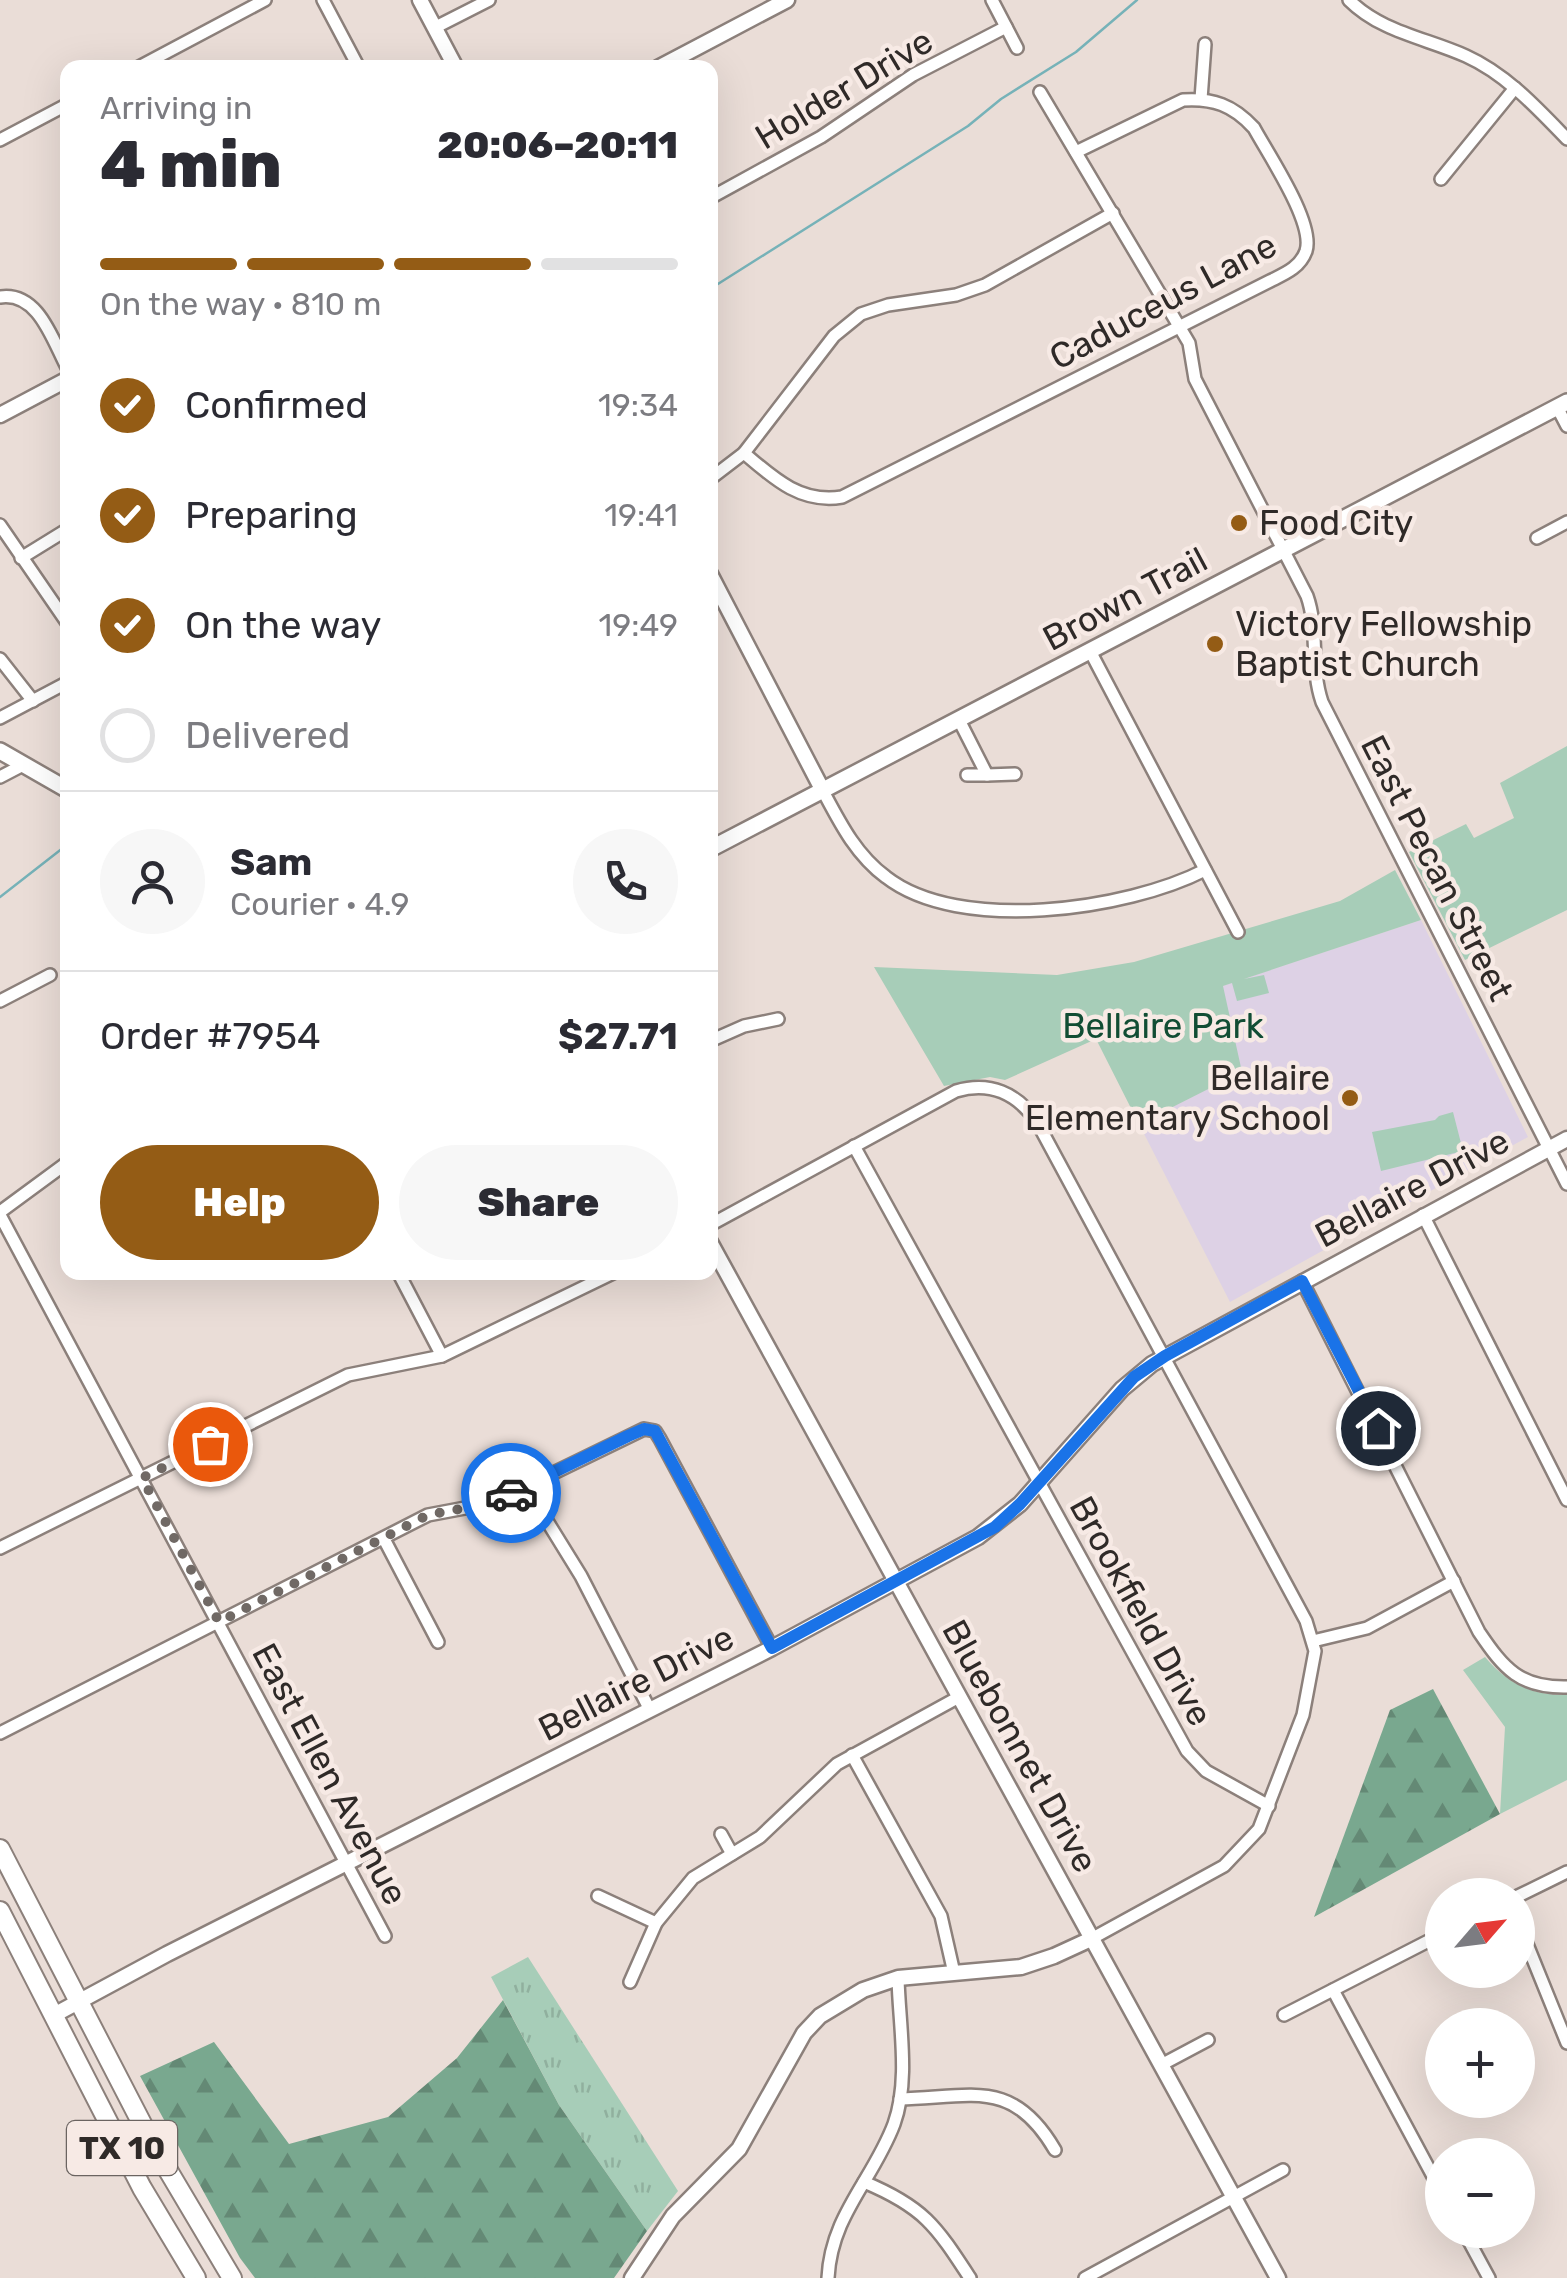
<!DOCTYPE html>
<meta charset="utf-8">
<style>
:root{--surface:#fff;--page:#f7f7f7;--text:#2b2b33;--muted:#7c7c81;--line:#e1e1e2;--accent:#945c15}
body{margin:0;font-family:Rubik,sans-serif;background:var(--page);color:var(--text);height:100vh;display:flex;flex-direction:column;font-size:38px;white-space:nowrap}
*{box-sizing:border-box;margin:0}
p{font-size:32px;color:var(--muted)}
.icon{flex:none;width:55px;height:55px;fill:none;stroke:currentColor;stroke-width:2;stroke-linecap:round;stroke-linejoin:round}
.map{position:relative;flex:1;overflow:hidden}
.panel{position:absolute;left:60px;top:60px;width:658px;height:1220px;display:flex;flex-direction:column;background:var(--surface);border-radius:20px;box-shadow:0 10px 40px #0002}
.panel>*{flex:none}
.needle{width:65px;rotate:62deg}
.controls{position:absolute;left:1425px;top:1878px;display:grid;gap:20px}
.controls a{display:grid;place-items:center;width:110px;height:110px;border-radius:50%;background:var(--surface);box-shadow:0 10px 40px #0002;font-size:50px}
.pin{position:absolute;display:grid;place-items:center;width:85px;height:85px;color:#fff;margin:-42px;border:5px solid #fff;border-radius:50%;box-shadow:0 2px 10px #0007}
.courier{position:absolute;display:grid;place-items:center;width:100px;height:100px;margin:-50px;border:8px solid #1a73e8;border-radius:50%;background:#fff;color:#222;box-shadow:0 2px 12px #0007}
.overview em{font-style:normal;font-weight:800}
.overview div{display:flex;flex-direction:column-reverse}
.overview{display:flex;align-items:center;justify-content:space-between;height:170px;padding:0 40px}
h1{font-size:65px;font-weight:800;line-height:75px}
.bar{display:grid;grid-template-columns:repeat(4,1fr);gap:15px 10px;align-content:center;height:120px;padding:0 40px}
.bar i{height:12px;border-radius:8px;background:var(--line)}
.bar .active{background:var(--accent)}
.bar p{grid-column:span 4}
.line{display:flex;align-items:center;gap:25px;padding:0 40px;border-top:2px solid var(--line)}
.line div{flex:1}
.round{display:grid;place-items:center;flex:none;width:105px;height:105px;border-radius:52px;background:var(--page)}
ol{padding:0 40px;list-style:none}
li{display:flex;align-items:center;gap:30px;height:110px}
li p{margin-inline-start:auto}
li .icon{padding:10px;border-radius:50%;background:var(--accent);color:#fff;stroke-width:4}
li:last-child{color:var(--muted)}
li i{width:55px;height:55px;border:5px solid var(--line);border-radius:50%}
.cta{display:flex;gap:20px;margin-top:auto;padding:20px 40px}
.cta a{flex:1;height:115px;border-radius:60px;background:var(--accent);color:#fff;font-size:40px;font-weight:800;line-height:115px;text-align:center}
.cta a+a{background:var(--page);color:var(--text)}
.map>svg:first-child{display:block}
.education{fill:#ddd1e5}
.grass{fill:url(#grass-tufts)}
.forest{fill:url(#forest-firs)}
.park{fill:#a7cdb8}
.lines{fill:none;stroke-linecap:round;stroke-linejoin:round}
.stream{stroke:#76b2b8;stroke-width:2.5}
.minor-casing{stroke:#8c807b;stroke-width:16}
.tertiary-casing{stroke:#8c807b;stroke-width:19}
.secondary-casing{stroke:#8c807b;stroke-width:20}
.primary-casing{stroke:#8c807b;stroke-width:22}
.minor{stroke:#fff;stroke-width:11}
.tertiary{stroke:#fff;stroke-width:14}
.secondary{stroke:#fff;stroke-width:15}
.primary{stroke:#fff;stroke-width:18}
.done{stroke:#706965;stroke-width:10;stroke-dasharray:0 18}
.route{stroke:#1a73e8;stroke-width:12}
.poi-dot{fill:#945c15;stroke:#f7eae5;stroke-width:4}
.labels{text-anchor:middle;stroke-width:9;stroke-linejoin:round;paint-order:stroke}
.shield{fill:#f7eae5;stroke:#6b6461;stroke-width:2.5}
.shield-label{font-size:32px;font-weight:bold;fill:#2f2a28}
.street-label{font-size:35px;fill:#2f2a28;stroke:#f7eae5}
.poi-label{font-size:35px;fill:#2f2a28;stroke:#f7eae5;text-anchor:start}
.park-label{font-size:35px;fill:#114d34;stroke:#f7eae5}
</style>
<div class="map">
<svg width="1567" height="2278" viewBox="0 0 1567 2278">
<defs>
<pattern id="grass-tufts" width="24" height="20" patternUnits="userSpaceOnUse" patternTransform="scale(2.5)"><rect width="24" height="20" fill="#a7cdb8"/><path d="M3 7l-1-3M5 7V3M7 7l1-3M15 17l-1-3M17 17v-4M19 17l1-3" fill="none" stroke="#90b09e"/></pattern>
<pattern id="forest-firs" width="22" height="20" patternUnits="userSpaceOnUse" patternTransform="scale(2.5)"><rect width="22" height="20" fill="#79a88f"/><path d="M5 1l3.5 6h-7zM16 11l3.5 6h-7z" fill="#648975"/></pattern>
</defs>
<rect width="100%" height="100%" fill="#eaddd7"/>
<!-- education -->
<path class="education" d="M1421 920 1528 1137 1230 1302 1139 1124 1241 1072 1222 986Z"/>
<!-- grass -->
<path class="grass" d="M528 1957 678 2191 647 2231 559 2105 491 1977Z"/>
<!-- forest -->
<g class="forest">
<path d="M1433 1689 1500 1814 1314 1917 1390 1710Z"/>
<path d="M503 2000 559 2105 647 2231 614 2278H255L240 2258 140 2076 214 2042 289 2144 388 2117 457 2058Z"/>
</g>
<!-- park -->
<g class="park">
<path d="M1567 746V910L1465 960 1409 852 1466 824 1474 838 1514 818 1500 783Z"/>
<path d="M1395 870 1421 920 1244 979 1264 975 1269 993 1237 1001 1232 983 1223 986 1242 1072 1139 1124 1096 1039 1005 1080 990 1077 944 1086 874 967 1057 975 1134 962 1340 901Z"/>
<path d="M1453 1112 1463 1151 1381 1171 1372 1132 1435 1120 1439 1116Z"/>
<path d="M1485 1657C1508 1684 1531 1695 1567 1695V1780L1500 1814 1505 1727 1463 1670Z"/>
</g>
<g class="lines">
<!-- stream -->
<g class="stream">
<path d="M710 289 968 126 1001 99 1076 52 1137 0"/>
<path d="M0 897 68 844"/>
</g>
<!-- minor casing -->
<g class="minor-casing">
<g id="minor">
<path d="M323 0 359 68"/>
<path d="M992 0 1017 48"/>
<path d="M1349 0C1381 32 1426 38 1466 56 1506 74 1537 108 1567 139"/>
<path d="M434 28 489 0"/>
<path d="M137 68 265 0"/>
<path d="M1040 92 1189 343 1195 379 1307 596C1319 630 1310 667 1322 702L1567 1184"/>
<path d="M1201 99 1205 44"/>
<path d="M0 140 68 104"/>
<path d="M1441 179 1515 88"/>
<path d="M710 198 821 137 913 75 1006 27"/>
<path d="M0 297C39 291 53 342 68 369"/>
<path d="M1557 407 1567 426"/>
<path d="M744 453C773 478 801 504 842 497L1270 281C1284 274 1300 268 1306 251 1315 223 1268 154 1254 128 1233 105 1213 98 1183 100L1076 152"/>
<path d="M710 479 744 453 834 336 861 314 888 305 956 295 985 285 1113 213"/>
<path d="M0 525 68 624"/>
<path d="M1537 538 1567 522"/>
<path d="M21 558 68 529"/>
<path d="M1090 651 1238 932"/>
<path d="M0 659 33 701"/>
<path d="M0 718 68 682"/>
<path d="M959 720 987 775 1015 774"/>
<path d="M967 775H987"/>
<path d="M0 777 23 765"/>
<path d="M823 791C840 823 856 855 886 877 959 934 1127 910 1205 870"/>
<path d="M0 1001 50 975"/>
<path d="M710 1041 744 1026 778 1019"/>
<path d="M854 1146 1187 1751 1206 1771 1269 1806"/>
<path d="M0 1212 68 1162"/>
<path d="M0 1215 385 1936"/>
<path d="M1423 1215 1567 1500"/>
<path d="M710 1225 956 1091C990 1081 1017 1093 1037 1122L1306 1621 1315 1651 1303 1715 1259 1829 1224 1866 1091 1939"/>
<path d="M398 1272 442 1356"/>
<path d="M1302 1281 1479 1632C1504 1669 1520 1688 1567 1687"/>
<path d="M526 1487 581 1576 650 1710"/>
<path d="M384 1539 438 1642"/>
<path d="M0 1548 348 1375 442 1356 615 1272"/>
<path d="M1313 1641 1367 1628 1454 1581"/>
<path d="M0 1733 428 1515 481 1505 504 1497 644 1429 655 1431 660 1439 772 1648"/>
<path d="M852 1755 941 1916 954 1973"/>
<path d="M721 1834 732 1854"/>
<path d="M598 1896 656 1923"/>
<path d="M1518 1896 1567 1872"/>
<path d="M1518 1922 1567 2043"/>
<path d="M630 1982 656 1923 693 1878 760 1837 837 1764 959 1697"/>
<path d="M1333 1990 1442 2193"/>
<path d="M1284 2015 1442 1934"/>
<path d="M1161 2065 1208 2040"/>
<path d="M900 2099C973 2097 1013 2078 1055 2150"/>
<path d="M864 2182C924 2207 936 2226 970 2278"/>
<path d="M1463 2230 1489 2278"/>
<path d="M828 2278C831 2215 873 2180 894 2124 910 2080 899 2024 898 1978"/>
<path d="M1085 2278 1283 2170"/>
</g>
</g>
<!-- tertiary casing -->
<g class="tertiary-casing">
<g id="tertiary">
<path d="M420 0 456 68"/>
<path d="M658 68 787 0"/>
<path d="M0 415 68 379"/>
<path d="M710 574 823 791"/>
<path d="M710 1242 1278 2278"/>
<path d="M54 2015 167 1954 772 1648 978 1537 1020 1504 1122 1389 1152 1364 1567 1139"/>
<path d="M632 2278 673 2216 739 2149 804 2033 820 2016 863 1990 898 1978 1021 1967 1054 1956 1091 1939"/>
</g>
</g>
<!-- secondary casing -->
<g class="secondary-casing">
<g id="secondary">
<path d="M0 751 68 790"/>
<path d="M710 849 1567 402"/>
</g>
</g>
<!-- primary casing -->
<g class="primary-casing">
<g id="primary">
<path d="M0 1849 153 2145 232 2278"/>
<path d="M0 1911 142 2188 196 2278"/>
</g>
</g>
<!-- minor -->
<use href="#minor" class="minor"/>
<!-- tertiary -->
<use href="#tertiary" class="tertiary"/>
<!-- secondary -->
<use href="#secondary" class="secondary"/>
<!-- primary -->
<use href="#primary" class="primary"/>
</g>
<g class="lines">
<!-- done -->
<path class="done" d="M210 1444 142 1478 219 1622 428 1515 481 1505 511 1493"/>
<!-- route -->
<path class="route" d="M511 1493 628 1436 644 1429 655 1431 772 1648 995 1527 1020 1504 1134 1377 1165 1356 1302 1281 1378 1428"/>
</g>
<!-- markers -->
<g class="poi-dot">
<circle cx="1239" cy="523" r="10"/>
<circle cx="1215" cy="644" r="10"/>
<circle cx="1350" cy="1098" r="10"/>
</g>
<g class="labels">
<!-- shield labels -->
<rect class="shield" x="67" y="2121" width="110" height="54" rx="8"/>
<g class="shield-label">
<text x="122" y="2159">TX 10</text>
</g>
<!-- street labels -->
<g class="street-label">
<text transform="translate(844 89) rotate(-31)" y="12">Holder Drive</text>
<text transform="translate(1163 301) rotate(-28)" y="12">Caduceus Lane</text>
<text transform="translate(1125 599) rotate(-28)" y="12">Brown Trail</text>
<text transform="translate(1437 868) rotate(63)" y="12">East Pecan Street</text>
<text transform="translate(1412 1188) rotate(-28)" y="12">Bellaire Drive</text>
<text transform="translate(1141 1611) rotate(61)" y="12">Brookfield Drive</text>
<text transform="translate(636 1683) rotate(-27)" y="12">Bellaire Drive</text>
<text transform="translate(1020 1746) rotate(61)" y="12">Bluebonnet Drive</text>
<text transform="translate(330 1774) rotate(62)" y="12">East Ellen Avenue</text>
</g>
<!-- poi labels -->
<g class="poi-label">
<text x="1259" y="535">Food City</text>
<text x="1235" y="636">Victory Fellowship<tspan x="1235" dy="40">Baptist Church</tspan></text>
<text x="1330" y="1090" text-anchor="end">Bellaire<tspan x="1330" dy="40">Elementary School</tspan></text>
</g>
<!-- park labels -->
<g class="park-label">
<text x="1163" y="1038">Bellaire Park</text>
</g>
</g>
</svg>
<div class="controls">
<a><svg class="needle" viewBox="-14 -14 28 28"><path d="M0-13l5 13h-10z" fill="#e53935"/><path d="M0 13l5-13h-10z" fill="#7c7c81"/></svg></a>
<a>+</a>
<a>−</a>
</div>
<div class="pin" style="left:210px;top:1444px;background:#ea580c"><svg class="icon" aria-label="bag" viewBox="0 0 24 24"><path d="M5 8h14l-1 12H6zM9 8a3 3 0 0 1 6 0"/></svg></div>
<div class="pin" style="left:1378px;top:1428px;background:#1f2937"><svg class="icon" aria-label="home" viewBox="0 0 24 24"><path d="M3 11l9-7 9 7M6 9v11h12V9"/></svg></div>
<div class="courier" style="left:511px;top:1493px"><svg class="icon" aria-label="car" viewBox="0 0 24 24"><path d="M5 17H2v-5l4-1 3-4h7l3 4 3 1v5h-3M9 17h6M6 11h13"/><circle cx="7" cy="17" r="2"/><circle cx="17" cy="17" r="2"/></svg></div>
<section class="panel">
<div class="overview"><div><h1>4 min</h1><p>Arriving in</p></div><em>20:06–20:11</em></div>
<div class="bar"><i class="active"></i><i class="active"></i><i class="active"></i><i></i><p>On the way · 810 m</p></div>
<ol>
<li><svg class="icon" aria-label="check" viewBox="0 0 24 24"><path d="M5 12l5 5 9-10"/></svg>Confirmed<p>19:34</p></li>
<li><svg class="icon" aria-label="check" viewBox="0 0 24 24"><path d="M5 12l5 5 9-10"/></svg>Preparing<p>19:41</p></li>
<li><svg class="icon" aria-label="check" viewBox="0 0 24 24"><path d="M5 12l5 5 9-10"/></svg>On the way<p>19:49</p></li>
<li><i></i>Delivered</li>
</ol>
<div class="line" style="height:180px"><a class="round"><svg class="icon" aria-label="person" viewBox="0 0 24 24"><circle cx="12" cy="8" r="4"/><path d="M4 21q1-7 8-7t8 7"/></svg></a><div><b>Sam</b><p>Courier · 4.9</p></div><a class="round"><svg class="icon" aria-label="phone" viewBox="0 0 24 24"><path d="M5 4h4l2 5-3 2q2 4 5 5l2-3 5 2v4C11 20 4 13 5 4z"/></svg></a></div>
<div class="line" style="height:130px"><div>Order #7954</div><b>$27.71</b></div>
<div class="cta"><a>Help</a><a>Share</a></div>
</section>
</div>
